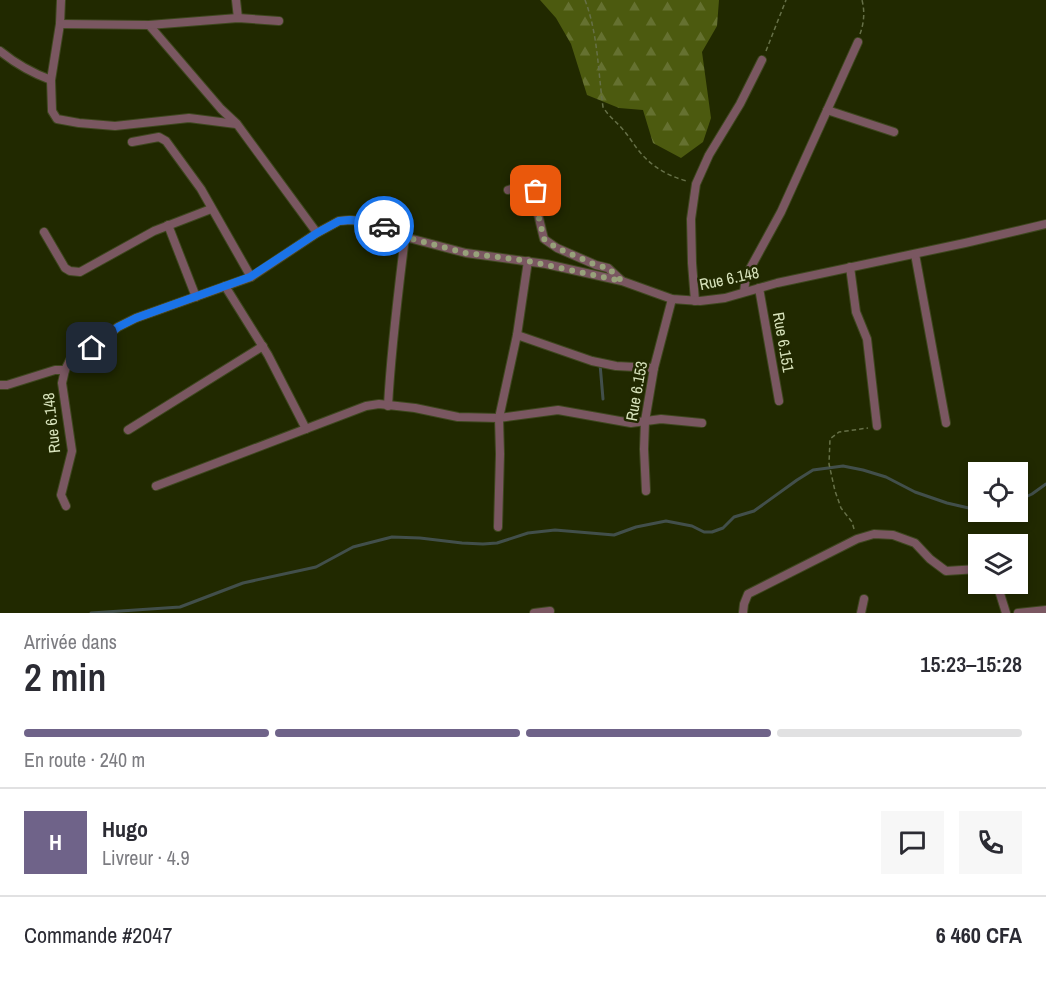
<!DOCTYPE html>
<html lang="fr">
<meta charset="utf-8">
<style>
:root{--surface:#fff;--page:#f7f7f7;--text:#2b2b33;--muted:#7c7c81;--line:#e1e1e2;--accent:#6f6389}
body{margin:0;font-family:"Archivo Narrow",sans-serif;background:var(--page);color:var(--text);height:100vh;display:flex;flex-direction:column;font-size:22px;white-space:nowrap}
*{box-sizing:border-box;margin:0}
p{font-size:20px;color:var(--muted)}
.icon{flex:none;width:33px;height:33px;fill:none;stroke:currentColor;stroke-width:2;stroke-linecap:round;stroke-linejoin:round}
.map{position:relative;height:613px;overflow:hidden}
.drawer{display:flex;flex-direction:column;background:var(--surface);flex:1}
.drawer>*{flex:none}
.fabs{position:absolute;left:968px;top:462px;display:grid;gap:12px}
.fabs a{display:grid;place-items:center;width:60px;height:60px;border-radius:0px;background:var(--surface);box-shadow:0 3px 9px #0003;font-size:30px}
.pin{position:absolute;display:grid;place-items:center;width:51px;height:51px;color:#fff;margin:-26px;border-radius:12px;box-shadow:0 3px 9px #0006}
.courier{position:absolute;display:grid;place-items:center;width:60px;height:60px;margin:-30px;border:4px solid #1a73e8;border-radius:50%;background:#fff;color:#222;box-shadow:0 2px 8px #0007}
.summary em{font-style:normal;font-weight:600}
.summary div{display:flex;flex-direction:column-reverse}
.summary{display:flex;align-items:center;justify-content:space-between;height:102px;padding:0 24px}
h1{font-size:39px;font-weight:600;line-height:45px}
.bar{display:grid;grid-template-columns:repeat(4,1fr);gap:9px 6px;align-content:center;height:72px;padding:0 24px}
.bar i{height:8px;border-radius:4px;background:var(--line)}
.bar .selected{background:var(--accent)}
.bar p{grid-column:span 4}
.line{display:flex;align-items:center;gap:15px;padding:0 24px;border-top:2px solid var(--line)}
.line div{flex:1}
.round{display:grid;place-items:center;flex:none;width:63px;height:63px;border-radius:0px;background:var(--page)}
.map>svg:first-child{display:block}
.forest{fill:url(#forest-firs)}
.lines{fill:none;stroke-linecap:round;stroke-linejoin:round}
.stream{stroke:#424f4b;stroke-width:3}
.street-casing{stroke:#3e471e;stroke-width:10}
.path{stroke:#667047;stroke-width:1.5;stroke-dasharray:4.5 3;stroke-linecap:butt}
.street{stroke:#7a5761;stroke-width:8}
.done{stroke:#97a17a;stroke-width:6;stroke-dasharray:0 10.8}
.route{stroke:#1a73e8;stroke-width:8}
.labels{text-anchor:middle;stroke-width:5;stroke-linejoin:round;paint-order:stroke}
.street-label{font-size:16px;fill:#d7e2bb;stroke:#212900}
</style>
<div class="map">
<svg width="1046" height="613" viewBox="0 0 1046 613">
<defs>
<pattern id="forest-firs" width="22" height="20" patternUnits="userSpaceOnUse" patternTransform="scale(1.5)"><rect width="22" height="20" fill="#4c5a0f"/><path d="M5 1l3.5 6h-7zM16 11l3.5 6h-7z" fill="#657130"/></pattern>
</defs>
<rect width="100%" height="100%" fill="#212900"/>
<!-- forest -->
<path class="forest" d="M540 0H719L717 26 702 52 711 118 703 142 681 158 653 143 643 110 619 108 587 95 571 44 556 18Z"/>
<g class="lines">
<!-- stream -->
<g class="stream">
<path d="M600 364 603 399"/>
<path d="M1017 501 1032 494 1046 484"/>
<path d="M91 613 180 607 243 583 316 567 353 547 392 537 420 538 462 543 483 544 497 543 528 533 555 530 614 535 636 527 666 521 692 526 704 532H712L723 528 734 517 754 511 797 480 813 470 843 466 863 470 886 477 915 492 947 503 973 509 978 508"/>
</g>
<!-- street casing -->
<g class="street-casing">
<g id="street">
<path d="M61 0 60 24 51 80 52 111 57 119 79 123 115 126 189 118 236 124"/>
<path d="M236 0 238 18"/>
<path d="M60 24 149 25 221 109 237 124 317 233"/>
<path d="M149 25 238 18 279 21"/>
<path d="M0 51C16 64 32 73 51 80"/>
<path d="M827 110 894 132"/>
<path d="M132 142 159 137 166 141 201 189 251 277"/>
<path d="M508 190 527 185 536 191 538 214 544 239 557 248 596 265 608 268 621 280"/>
<path d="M168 225 196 297"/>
<path d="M44 232 65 268 70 271 80 272 154 231 211 209"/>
<path d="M915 254 946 423"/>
<path d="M850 267 856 312 867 339 877 426"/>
<path d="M225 286 268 355 306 429"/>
<path d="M759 288 779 401"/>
<path d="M744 292 746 276 781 212 858 42"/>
<path d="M695 301 692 263 691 219 696 184 709 155 740 104 762 60"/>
<path d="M517 335 592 361 616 366 654 368"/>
<path d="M0 385H7L55 370H65"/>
<path d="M388 406C391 349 398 293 405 237"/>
<path d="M128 430 263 346"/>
<path d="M156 486 366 406 379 404 415 408 458 417 499 418 558 410 631 423 661 419 702 423"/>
<path d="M646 491 644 449 645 421 654 368 672 299"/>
<path d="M66 506 61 495 72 451 62 383 65 370 70 360 91 348 118 327 136 318 251 277 317 233 339 221 350 220 371 222 379 224 405 237 466 253 546 264 622 281 672 299 700 301 725 298 777 283 965 243 1046 224"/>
<path d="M498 527 500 454 499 418 517 335 528 261"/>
<path d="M997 584 1006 613"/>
<path d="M534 613 550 611"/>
<path d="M743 613 744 604 748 594 857 539 874 534 893 535 915 543 930 559 946 571 978 569"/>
<path d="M861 613 864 599"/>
<path d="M1018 613 1046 610"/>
</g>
</g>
<!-- path -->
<g class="path">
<path d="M585 0C598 34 598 71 603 107 609 117 618 123 625 132 630 138 634 145 639 151 652 167 668 176 687 181"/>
<path d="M860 34C864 23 865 12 862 0"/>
<path d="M766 51 786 0"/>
<path d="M854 529 852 522 841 508 835 491 829 464 830 439 839 432 868 428"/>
</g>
<!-- street -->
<use href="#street" class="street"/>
</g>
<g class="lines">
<!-- done -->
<path class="done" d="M384 226 405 237 466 253 528 261 622 281 608 268 596 265 557 248 544 239 538 214 536 191"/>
<!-- route -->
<path class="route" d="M92 348 118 327 136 318 250 277 317 233 339 221 350 220 371 222 384 226"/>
</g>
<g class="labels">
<!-- street labels -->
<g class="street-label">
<text transform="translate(729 278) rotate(-12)" y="6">Rue 6.148</text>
<text transform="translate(784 342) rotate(80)" y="6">Rue 6.151</text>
<text transform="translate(636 391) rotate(-80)" y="6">Rue 6.153</text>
<text transform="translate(51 423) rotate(-96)" y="6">Rue 6.148</text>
</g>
</g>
</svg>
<div class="fabs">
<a><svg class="icon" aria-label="locate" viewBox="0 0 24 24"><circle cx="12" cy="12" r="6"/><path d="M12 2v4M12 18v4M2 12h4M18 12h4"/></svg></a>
<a><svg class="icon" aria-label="layers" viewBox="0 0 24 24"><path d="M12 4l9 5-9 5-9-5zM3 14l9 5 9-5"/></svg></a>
</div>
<div class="pin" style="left:536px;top:191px;background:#ea580c"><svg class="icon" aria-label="bag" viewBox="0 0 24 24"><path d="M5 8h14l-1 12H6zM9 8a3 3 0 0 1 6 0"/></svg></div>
<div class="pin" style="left:92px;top:348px;background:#1f2937"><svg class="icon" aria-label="home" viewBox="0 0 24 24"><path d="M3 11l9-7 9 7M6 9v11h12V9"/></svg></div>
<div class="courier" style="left:384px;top:226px"><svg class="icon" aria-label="car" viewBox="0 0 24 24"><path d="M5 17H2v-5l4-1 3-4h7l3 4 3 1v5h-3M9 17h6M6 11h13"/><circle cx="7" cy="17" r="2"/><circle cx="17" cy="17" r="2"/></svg></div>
</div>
<section class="drawer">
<div class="summary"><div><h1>2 min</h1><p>Arrivée dans</p></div><em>15:23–15:28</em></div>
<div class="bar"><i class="selected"></i><i class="selected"></i><i class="selected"></i><i></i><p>En route · 240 m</p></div>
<div class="line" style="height:108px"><b class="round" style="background:var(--accent);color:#fff">H</b><div><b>Hugo</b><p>Livreur · 4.9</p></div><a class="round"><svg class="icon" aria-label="chat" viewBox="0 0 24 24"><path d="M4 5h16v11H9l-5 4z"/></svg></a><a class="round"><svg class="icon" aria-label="phone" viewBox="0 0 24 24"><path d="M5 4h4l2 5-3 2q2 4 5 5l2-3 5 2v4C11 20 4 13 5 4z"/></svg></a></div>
<div class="line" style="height:78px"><div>Commande #2047</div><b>6 460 CFA</b></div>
</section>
